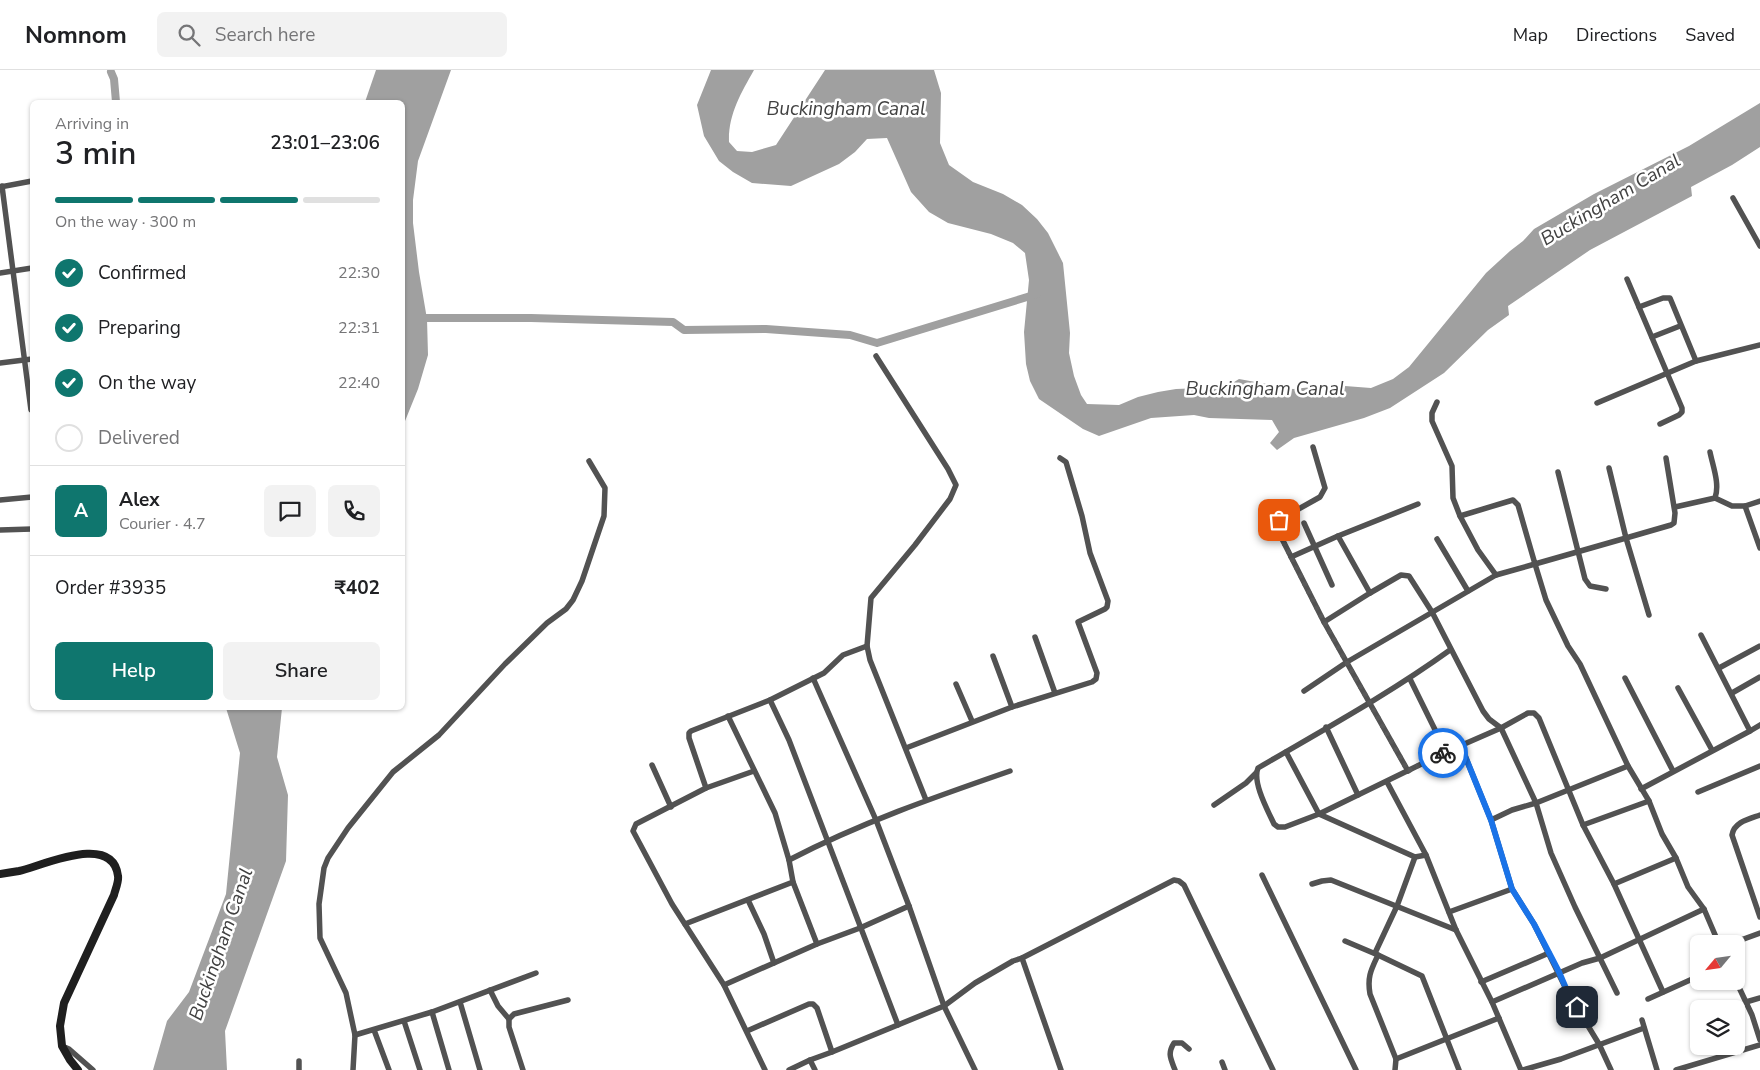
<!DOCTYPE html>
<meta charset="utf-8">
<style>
:root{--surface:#fff;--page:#f2f2f2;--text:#202124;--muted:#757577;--line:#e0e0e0;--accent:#0f766e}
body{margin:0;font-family:"Nunito Sans",sans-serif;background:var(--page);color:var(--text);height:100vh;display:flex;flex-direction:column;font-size:19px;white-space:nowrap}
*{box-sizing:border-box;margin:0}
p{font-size:16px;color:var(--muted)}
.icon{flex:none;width:28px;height:28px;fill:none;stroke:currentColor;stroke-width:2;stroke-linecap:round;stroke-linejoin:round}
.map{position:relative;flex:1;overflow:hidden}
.drawer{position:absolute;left:30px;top:30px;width:375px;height:610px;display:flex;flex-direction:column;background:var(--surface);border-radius:8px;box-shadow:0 1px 4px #0004}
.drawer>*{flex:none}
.needle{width:32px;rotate:241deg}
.controls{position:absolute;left:1690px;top:865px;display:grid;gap:10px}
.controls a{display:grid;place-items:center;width:55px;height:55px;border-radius:8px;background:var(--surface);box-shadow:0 1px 4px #0004;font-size:25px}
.pin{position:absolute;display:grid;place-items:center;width:42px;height:42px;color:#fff;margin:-21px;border-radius:10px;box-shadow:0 2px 8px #0006}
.courier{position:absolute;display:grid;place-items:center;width:50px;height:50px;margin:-25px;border:4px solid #1a73e8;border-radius:50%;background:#fff;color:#222;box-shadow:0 1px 6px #0007}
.head em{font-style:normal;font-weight:600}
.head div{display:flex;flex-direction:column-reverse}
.head{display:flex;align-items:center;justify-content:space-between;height:85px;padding:0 25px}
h1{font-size:32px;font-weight:600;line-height:38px}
.bar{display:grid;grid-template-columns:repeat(4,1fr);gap:8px 5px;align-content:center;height:60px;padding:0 25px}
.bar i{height:6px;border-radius:4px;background:var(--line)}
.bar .active{background:var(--accent)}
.bar p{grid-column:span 4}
.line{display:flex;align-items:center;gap:12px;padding:0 25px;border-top:1px solid var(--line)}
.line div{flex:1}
.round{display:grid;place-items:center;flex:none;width:52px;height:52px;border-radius:8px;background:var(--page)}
ol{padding:0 25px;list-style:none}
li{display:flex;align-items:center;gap:15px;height:55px}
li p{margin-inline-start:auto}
li .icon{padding:5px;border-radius:50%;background:var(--accent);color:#fff;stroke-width:4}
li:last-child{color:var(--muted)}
li i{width:28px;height:28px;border:2px solid var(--line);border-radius:50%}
.primary-button{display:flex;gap:10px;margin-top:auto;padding:10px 25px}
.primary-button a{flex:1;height:58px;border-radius:8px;background:var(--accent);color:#fff;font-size:20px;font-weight:600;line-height:58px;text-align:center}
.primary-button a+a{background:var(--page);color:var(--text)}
header{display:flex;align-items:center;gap:30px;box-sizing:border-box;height:70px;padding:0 25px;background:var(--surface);border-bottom:1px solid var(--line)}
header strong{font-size:24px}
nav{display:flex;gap:28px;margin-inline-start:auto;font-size:18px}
.search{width:350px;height:45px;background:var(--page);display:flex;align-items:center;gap:12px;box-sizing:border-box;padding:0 18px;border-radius:8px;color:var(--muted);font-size:19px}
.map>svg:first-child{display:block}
.water{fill:#a0a0a0}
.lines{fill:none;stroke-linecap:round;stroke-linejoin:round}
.canal{stroke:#a0a0a0;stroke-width:8}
.street{stroke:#525252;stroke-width:5.5}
.secondary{stroke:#1f1f1f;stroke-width:8}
.done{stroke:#595959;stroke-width:5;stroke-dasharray:0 9}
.route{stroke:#1a73e8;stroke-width:6}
.labels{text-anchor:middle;stroke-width:5;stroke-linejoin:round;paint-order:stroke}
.water-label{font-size:19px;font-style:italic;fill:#414141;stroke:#fff}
</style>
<header>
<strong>Nomnom</strong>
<div class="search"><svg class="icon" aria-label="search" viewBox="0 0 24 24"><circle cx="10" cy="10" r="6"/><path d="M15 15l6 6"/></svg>Search here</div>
<nav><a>Map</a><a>Directions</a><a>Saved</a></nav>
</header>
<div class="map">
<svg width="1760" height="1000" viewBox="0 0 1760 1000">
<rect width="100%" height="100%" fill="#fff"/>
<!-- water -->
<g class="water">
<path d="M376 0H451L418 91 413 130V153L419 202 427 249 428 285 418 319 403 356 402 32H365Z"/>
<path d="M711 0H754C741 23 728 45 729 72L737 81 752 82 776 75 825 0H934L941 23 940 73 949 95 973 112 1003 124 1022 135 1037 149 1048 163 1063 193 1070 263 1069 283 1074 306 1081 325 1087 334 1119 335 1138 327 1158 322 1176 319 1226 317 1239 309 1293 319 1332 315 1371 318 1393 309 1409 297 1486 203 1510 181 1523 171 1534 159 1594 124 1689 76 1760 33V77L1732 95 1691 117 1692 126 1590 180 1508 236 1509 245 1488 260 1444 303 1390 338 1364 348 1294 368 1277 380 1270 373 1279 362 1272 350 1209 348 1194 345 1151 348 1099 366 1083 359 1039 329 1030 311 1026 294 1024 262 1029 210 1025 183 1013 173 991 164 948 153 929 142 911 122 887 68 867 69 855 82 839 94 791 116 752 113 733 102 719 91 704 66 697 35Z"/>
<path d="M226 638H282L277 687 288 725 286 791 225 961 227 1000H153L167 951 189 922 226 824 240 683Z"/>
</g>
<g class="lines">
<!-- canal -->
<g class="canal">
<path d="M111 2 114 9 116 32"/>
<path d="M402 248H531L673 252 684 260 766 259 850 265 877 273 1037 224"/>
</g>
<!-- street -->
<g class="street">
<path d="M2 116 31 340"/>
<path d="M0 117 32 111"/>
<path d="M1733 128 1760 176"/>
<path d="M0 203 32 198"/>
<path d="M1627 209 1682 338V342L1679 345 1660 354"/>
<path d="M1639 237 1663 228H1670L1696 291"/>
<path d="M1652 267 1680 256"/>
<path d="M876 286 948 399 956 415 950 429 915 475 871 528 867 576 870 590 926 730"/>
<path d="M0 293 32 289"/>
<path d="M1437 332 1432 343V351L1452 396 1453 428 1460 446 1478 480 1496 505"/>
<path d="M1597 333 1696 291 1760 275"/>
<path d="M1313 377 1325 418 1320 427 1279 450 1275 453 1276 457 1324 552 1408 701"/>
<path d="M1558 402 1585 509 1590 516 1606 519"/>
<path d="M1715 428 1732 436H1745L1760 478"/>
<path d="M0 430 32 427"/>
<path d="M1745 436 1760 431"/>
<path d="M1675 437 1715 428C1720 414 1713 397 1710 382"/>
<path d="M1460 446 1513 430 1518 435 1535 494 1626 468 1609 398"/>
<path d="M1304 453 1332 515"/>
<path d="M0 460 32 459"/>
<path d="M1437 469 1468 521"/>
<path d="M1291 487 1338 466"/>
<path d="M1370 523 1401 505 1409 506 1432 542 1483 641 1489 649 1501 658 1536 733 1551 783 1575 837 1617 923"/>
<path d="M1649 545 1626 468 1671 455 1674 453 1675 443 1666 388"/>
<path d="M1324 552 1370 523 1338 466 1418 434"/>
<path d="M1035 567 1055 623"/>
<path d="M1450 580C1389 624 1323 660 1258 698 1252 712 1268 741 1274 754L1278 757H1285L1319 744 1446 682 1501 658 1528 643H1534L1539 648 1583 755 1614 814 1663 922"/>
<path d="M993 586 1012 637"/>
<path d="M1719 598 1760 576"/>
<path d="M813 608 876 750 909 836 944 936 975 1000"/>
<path d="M1625 608 1673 701"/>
<path d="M1410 609 1446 682"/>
<path d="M956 614 972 651"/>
<path d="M1678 618 1712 680"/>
<path d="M1304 621 1347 592 1496 505 1535 494 1546 530 1568 576 1580 594 1628 696 1649 731 1662 764 1676 788 1688 817 1704 839 1719 874"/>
<path d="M1732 623 1760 607"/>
<path d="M770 630 824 603 843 585 867 576"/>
<path d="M728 646 775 743 789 790 793 812"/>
<path d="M1326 657 1358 725"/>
<path d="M1750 661 1760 655"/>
<path d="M1461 676 1491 750 1512 819 1534 854 1568 923 1599 974 1611 1000"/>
<path d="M906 678 1012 637 1092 612 1096 609 1097 603 1078 552 1105 539 1107 537 1108 531 1090 483 1082 446 1066 392 1060 388"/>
<path d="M1286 682 1319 744 1415 787 1426 785"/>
<path d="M652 695 671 737"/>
<path d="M1387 712 1426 785 1456 860 1492 932 1521 1000"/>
<path d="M706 718 754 701"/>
<path d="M1641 719 1750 661 1701 565"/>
<path d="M1698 722 1760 696"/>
<path d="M1214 735 1246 713 1256 703"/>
<path d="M1760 745C1749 749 1734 752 1732 765L1760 847"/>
<path d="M1491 750 1512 740 1536 733 1628 696"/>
<path d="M1583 755 1649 731"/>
<path d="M789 790C860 753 935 727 1010 701"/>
<path d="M1262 805 1356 1000"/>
<path d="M1312 814 1322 811 1331 810 1456 860"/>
<path d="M1614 814 1676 788"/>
<path d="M748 830 764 864 774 893"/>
<path d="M1449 842 1512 819"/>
<path d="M685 854 793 812 817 874"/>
<path d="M1345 871 1378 885 1422 906 1459 1000"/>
<path d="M1730 874 1760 863"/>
<path d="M1375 883 1397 836 1415 787"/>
<path d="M1378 885C1371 900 1367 907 1370 924L1396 989 1395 1000"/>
<path d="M1736 911 1752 945 1760 970"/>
<path d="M1481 912 1549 883"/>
<path d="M724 915 817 874 860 858 909 836"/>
<path d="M490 920 498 936 509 949"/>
<path d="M1648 929 1699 906"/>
<path d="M460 932 480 1000"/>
<path d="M1492 932 1582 893 1600 888 1704 839"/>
<path d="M1746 932 1760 928"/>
<path d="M432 942 449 1000"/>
<path d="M1642 950 1657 1000"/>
<path d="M404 951 420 1000"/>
<path d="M374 960 389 1000"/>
<path d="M747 961 809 934H813L817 938 832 982"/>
<path d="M355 965 432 942 536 903"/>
<path d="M62 976 69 979 93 1000"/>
<path d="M1396 989 1499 948"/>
<path d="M810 990 815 1000"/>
<path d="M299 991V1000"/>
<path d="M1222 992 1225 1000"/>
<path d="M353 1000 355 965 346 923 320 868 319 834 324 798 328 788 348 758 393 702 439 665 505 594 547 553 566 539 573 530 582 511 604 446 605 418 589 391"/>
<path d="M523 1000 509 957V949L514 944 568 930"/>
<path d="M765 1000 724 915 672 834 633 761 636 754 706 718 689 668V663L691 661 770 630 789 670 898 955"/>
<path d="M789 1000 810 990 832 982 944 936 975 913 1013 891 1022 888"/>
<path d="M1061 1000 1022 888 1174 810 1179 811 1184 815 1273 1000"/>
<path d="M1175 1000C1171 989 1167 984 1174 973H1182L1189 979"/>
<path d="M1523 1000 1561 989 1644 958"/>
<path d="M1676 1000 1760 975"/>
</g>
<!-- secondary -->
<path class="secondary" d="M0 804C6 803 13 802 19 801 42 796 113 762 118 806 119 812 115 820 114 825L64 933 60 956 62 976 70 990 78 1000"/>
</g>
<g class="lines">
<!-- done -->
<path class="done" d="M1279 450 1276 453V457L1324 552 1408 701 1443 683"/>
<!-- route -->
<path class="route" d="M1443 683 1461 676 1491 750 1512 819 1534 854 1559 902 1568 923 1577 937"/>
</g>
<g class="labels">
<!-- water labels -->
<g class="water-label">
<text x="846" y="45">Buckingham Canal</text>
<text transform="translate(1610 129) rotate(-31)" y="7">Buckingham Canal</text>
<text x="1265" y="325">Buckingham Canal</text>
<text transform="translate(220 874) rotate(-71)" y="7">Buckingham Canal</text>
</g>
</g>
</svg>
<div class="controls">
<a><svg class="needle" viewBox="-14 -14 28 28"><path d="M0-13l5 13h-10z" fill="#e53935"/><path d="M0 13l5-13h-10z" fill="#757577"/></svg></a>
<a><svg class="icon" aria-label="layers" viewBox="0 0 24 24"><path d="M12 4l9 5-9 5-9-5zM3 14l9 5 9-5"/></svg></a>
</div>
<div class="pin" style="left:1279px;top:450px;background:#ea580c"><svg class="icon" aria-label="bag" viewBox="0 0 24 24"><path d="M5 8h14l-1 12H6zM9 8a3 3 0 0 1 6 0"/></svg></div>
<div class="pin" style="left:1577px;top:937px;background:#1f2937"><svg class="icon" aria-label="home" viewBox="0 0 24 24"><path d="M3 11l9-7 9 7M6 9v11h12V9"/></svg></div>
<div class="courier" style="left:1443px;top:683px"><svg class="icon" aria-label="bike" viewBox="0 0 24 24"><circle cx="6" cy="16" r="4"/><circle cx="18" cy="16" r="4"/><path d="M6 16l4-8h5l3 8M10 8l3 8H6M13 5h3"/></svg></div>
<section class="drawer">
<div class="head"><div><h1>3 min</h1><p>Arriving in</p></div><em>23:01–23:06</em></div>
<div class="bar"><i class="active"></i><i class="active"></i><i class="active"></i><i></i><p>On the way · 300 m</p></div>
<ol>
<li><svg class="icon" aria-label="check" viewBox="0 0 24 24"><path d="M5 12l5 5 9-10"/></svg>Confirmed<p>22:30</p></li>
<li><svg class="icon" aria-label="check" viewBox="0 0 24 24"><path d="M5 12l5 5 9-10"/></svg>Preparing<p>22:31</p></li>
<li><svg class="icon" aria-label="check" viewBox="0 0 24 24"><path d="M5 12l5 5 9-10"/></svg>On the way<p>22:40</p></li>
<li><i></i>Delivered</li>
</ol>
<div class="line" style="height:90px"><b class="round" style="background:var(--accent);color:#fff">A</b><div><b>Alex</b><p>Courier · 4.7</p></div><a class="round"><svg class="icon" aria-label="chat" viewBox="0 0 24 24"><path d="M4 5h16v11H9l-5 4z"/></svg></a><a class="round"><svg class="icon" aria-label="phone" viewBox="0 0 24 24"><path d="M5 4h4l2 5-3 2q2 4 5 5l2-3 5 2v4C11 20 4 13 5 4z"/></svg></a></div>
<div class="line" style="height:65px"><div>Order #3935</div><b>₹402</b></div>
<div class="primary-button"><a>Help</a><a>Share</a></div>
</section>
</div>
